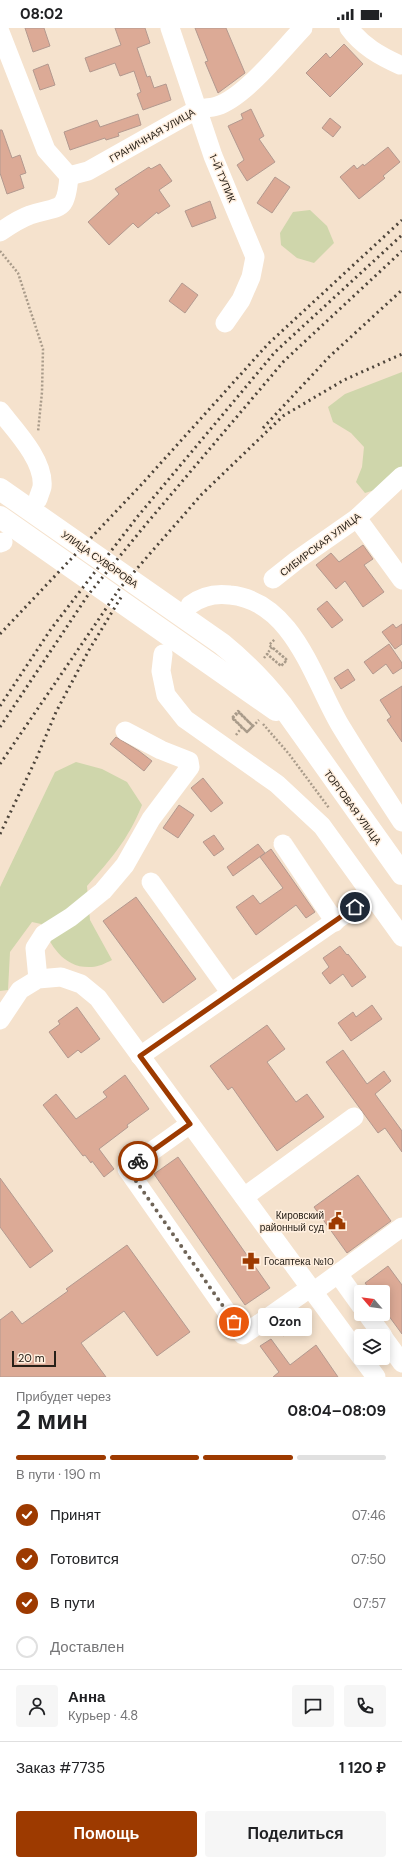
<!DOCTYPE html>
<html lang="ru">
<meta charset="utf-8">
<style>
:root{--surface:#fff;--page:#f6f6f6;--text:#202124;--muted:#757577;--line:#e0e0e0;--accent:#9d3a00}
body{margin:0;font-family:"DM Sans",sans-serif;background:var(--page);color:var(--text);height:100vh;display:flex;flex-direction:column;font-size:15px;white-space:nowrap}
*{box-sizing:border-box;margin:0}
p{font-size:13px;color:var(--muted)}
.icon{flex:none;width:22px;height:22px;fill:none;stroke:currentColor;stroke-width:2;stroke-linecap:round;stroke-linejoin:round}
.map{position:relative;height:1349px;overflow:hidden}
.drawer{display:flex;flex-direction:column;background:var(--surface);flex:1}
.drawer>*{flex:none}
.needle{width:26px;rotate:298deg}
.fabs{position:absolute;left:354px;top:1257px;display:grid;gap:8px}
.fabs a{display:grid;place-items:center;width:36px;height:36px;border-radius:4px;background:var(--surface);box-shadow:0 2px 10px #0003;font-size:20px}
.scale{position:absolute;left:12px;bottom:10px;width:44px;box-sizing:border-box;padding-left:4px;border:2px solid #272018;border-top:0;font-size:11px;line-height:14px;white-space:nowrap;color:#272018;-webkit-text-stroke:3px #ffefdf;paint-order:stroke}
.pin{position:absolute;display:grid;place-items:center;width:34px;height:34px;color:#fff;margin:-17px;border:2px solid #fff;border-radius:50%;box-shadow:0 1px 4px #0007}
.courier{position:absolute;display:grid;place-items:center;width:40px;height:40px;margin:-20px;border:3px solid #9d3a00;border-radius:50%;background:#fff;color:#222;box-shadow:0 1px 5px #0007}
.bubble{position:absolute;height:28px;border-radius:4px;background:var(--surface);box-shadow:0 2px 10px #0003;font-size:13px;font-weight:700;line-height:28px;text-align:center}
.summary em{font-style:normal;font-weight:700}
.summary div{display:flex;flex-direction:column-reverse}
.summary{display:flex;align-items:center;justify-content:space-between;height:68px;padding:0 16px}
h1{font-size:26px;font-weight:700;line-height:30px}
.bar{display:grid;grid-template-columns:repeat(4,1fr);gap:6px 4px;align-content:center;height:48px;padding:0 16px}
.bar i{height:5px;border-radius:3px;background:var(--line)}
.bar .selected{background:var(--accent)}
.bar p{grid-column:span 4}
.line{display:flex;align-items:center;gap:10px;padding:0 16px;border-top:1px solid var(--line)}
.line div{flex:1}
.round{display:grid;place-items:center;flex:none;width:42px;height:42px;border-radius:4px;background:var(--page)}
ol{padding:0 16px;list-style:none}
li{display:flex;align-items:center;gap:12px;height:44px}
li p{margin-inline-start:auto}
li .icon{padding:4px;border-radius:50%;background:var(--accent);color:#fff;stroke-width:4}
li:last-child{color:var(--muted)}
li i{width:22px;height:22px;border:2px solid var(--line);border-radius:50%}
.button{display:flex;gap:8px;margin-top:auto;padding:8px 16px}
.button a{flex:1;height:46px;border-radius:4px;background:var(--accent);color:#fff;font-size:16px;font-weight:700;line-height:46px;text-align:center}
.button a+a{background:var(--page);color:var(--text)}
.status{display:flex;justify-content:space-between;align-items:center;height:28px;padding:0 20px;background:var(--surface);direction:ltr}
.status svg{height:11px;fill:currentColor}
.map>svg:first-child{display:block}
.green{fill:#cfd6ab}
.building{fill:#dcaa96;stroke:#b3998f}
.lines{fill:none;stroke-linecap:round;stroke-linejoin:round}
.path{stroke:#a99b8a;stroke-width:2.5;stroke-dasharray:2 2;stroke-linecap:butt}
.minor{stroke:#fff;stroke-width:19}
.major{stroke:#fff;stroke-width:22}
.rail{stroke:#4d443a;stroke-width:3;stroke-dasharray:2 4;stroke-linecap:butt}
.done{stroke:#6f6457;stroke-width:4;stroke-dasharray:0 7.2}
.route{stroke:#9d3a00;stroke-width:5}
.labels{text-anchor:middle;stroke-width:3;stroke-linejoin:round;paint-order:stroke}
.street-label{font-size:10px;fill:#272018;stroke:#ffefdf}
.poi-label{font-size:10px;fill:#272018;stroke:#ffefdf;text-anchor:end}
</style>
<div class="status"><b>08:02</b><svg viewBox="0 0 49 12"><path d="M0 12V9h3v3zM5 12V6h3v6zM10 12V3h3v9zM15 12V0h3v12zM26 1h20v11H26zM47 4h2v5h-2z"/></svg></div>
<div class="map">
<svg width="402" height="1349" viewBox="0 0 402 1349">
<rect width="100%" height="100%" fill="#f5e2cd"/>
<!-- green -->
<g class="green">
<path d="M310 182 327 198 334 215 314 235 297 230 281 217 280 205 293 184Z"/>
<path d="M402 344V440L378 461 365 465 356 454 362 439 364 419 351 405 333 394 328 379 345 366Z"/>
<path d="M76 734 102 741 127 754 142 777C128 812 111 831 87 858L90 892 112 932C106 935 98 939 92 939 64 941 51 918 41 896L32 894 10 924 8 962 0 963V859L55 744Z"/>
</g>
<!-- building -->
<g class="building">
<path d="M25 0H44L50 18 33 24Z"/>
<path d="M115 0H145L150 15 137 20 147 49 150 48 154 60 166 56 171 72 143 82 137 66 141 64 134 43 120 48 115 35 90 44 85 30 121 17Z"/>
<path d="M195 0H226L245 45 218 65 205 34 208 33Z"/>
<path d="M344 16 363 36 330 69 306 45 326 25 330 30Z"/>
<path d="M48 36 55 57 40 62 33 42Z"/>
<path d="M251 81 264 108 259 111 275 134 247 153 237 137 244 132 228 98 243 91 241 86Z"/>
<path d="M138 86 141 97 118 105 119 108 106 112 105 110 70 122 64 104 97 92 100 99Z"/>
<path d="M330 90 341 99 333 109 322 100Z"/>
<path d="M0 102H2L12 130 20 127 26 145 20 147 24 160 7 166 0 145Z"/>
<path d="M388 119 400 134 383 148 385 150 359 171 340 149 354 137 357 141 363 136 364 138Z"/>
<path d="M160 136 172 153 159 162 170 178 158 186 157 184 138 200 133 195 109 217 88 194 119 166 115 161 149 139 151 141Z"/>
<path d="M275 149 290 159 272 185 257 175Z"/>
<path d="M210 173 216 190 192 199 185 183Z"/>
<path d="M182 255 198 267 185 285 169 273Z"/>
<path d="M363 517 373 531 364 537 384 564 363 579 345 553 336 561 316 537 331 525 339 534Z"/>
<path d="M327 573 343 592 332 600 317 581Z"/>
<path d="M393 596 396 600 402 596V616L395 621 382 604Z"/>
<path d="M389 616 402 635V640L393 646 386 636 373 646 364 634Z"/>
<path d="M348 641 355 652 341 661 334 650Z"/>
<path d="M402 658V714L387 692 391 689 380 672Z"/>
<path d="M116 709 139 723 152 733 144 743 110 716Z"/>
<path d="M203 750 223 775 211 784 191 760Z"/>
<path d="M179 777 194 787 178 810 163 800Z"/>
<path d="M214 807 224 821 214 828 203 814Z"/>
<path d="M258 816 265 825 233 848 227 839Z"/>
<path d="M271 821 315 884 306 890 296 877 256 907 236 879 253 867 260 876 283 860 260 829Z"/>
<path d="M136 869 196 951 163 975 103 893Z"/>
<path d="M340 918 347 927 348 926 366 949 352 959 343 946 330 956 322 945 329 939 323 930Z"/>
<path d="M372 977 382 991 351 1013 338 995 353 984 356 989Z"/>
<path d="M77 979 100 1011 81 1025 78 1022 68 1030 49 1004 60 996 58 993Z"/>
<path d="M267 997 285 1021 267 1034 296 1074 307 1066 324 1089 277 1123 232 1059 228 1062 210 1038Z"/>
<path d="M343 1022 367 1056 384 1043 391 1053 375 1066 402 1103V1124L385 1100 378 1105 326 1034Z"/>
<path d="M125 1047 149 1081 127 1097 128 1099 99 1121 114 1141 104 1149 92 1133 91 1135 85 1127 83 1128 43 1077 56 1066 76 1091 107 1069 103 1064Z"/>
<path d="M178 1129 270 1260 245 1277 154 1146Z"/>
<path d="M358 1147 391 1193 347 1225 314 1179Z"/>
<path d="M0 1150 53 1223 30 1240 0 1199Z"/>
<path d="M127 1217 190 1304 157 1328 124 1283 81 1315 106 1349H0V1292L12 1283 22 1296 68 1263 66 1261Z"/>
<path d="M388 1238 402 1257V1306L383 1280V1264H372L365 1255Z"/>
<path d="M287 1289 295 1299 283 1308 275 1298Z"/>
<path d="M271 1311 290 1337 316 1317 338 1349H273L279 1344 260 1318Z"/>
</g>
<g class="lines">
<!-- path -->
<g class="path">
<path d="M0 223 18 245 43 321 42 364 38 404"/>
<path d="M264 630 267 626 281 638 287 632 272 619 267 626 281 638 287 632 269 617 275 611"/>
<path d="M263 696 289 726 329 780"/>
<path d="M236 707 242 699 232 690 238 683 253 698 247 704 232 690 238 684 253 698 247 704 233 690 239 684 253 698 259 692"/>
</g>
<!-- minor -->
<g class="minor">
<path d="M170 0 213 128 255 229 251 249 241 272 225 295"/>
<path d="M349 0C362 18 380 28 400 37"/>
<path d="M0 4 46 122 69 148"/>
<path d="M69 148 88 143 198 81C204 80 211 80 217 78 245 69 282 22 303 0"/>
<path d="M0 204C10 197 19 191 30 187 60 177 66 186 69 148"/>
<path d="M0 383C15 402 45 433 42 459 41 463 39 467 38 471"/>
<path d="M357 490 402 552"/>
<path d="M0 515 3 514"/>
<path d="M273 551 297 532 357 490 402 448"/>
<path d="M190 577C202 568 215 565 230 567 293 573 313 651 340 697 360 730 381 762 402 794"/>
<path d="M163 626 161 643 166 667 185 691 277 756 322 798 402 909"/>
<path d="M283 816 335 894"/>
<path d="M151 854 230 964"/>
<path d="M38 951 35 920 44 906 71 889 103 863 125 837 151 791 190 739 189 733 161 722 125 703"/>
<path d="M0 992 20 962 38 951 61 949 81 956 98 970 361 1329"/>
<path d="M140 1028 371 868"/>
<path d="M190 1096 127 1141 243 1307 310 1260"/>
<path d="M244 1169 354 1089"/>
<path d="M338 1246 361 1278"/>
<path d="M313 1264 402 1199"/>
<path d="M367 1286 383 1308"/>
<path d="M383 1309 402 1335"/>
<path d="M362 1330 376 1349"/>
</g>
<!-- major -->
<g class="major">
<path d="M0 461 222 616C244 634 263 653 281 676L402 846"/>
<path d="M0 489 276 682"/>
</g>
<!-- rail -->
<g class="rail">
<path d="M263 400 329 329 402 262"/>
<path d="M0 606 141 457 268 316 402 192"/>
<path d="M0 678 51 601 138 488 275 324 402 207"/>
<path d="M0 699 88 567 147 495 284 333 402 223"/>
<path d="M0 736 120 560 202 466 283 388 344 352 402 326"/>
<path d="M0 806 37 729 56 684 89 622 123 566"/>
</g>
</g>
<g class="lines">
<!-- done -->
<path class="done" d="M138 1133 127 1140 234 1294"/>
<!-- route -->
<path class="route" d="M138 1133 190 1096 140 1028 355 879"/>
</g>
<!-- icons -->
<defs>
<g id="civic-bare" transform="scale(1.38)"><path d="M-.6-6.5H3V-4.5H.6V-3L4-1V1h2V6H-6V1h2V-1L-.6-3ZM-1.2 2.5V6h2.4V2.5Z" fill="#9d3a00" stroke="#ffefdf" stroke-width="2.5" paint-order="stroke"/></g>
<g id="pharmacy-bare" transform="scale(1.38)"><path d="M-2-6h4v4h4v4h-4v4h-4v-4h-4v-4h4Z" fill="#9d3a00" stroke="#ffefdf" stroke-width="2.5" paint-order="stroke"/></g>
</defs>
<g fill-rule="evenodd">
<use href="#civic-bare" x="337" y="1193"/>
<use href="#pharmacy-bare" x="251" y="1233"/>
</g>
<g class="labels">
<!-- street labels -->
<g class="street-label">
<text transform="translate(152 107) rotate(-30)" y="4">ГРАНИЧНАЯ УЛИЦА</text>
<text transform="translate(223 150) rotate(67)" y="4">1-Й ТУПИК</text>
<text transform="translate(320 516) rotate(-37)" y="4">СИБИРСКАЯ УЛИЦА</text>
<text transform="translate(100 531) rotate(35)" y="4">УЛИЦА СУВОРОВА</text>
<text transform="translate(353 779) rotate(54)" y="4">ТОРГОВАЯ УЛИЦА</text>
</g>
<!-- poi labels -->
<g class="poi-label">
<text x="324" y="1191">Кировский<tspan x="324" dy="12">районный суд</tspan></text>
<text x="264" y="1237" text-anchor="start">Госаптека №10</text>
</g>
</g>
</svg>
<div class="fabs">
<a><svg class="needle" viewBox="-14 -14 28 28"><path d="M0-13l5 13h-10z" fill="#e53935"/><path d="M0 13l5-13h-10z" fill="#757577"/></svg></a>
<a><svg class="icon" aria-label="layers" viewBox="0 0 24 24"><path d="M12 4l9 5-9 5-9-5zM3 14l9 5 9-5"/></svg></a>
</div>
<div class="scale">20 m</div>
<div class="pin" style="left:234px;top:1294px;background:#ea580c"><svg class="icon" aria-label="bag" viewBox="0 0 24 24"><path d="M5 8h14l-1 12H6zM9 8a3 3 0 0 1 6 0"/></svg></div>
<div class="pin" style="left:355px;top:879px;background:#1f2937"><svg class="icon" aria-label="home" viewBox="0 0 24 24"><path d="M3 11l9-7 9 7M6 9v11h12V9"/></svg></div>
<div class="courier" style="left:138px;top:1133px"><svg class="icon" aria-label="bike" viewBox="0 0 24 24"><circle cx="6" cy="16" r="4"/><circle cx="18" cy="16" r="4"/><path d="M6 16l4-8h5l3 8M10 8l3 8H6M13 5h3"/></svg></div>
<div class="bubble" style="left:258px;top:1280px;width:54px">Ozon</div>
</div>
<section class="drawer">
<div class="summary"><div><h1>2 мин</h1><p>Прибудет через</p></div><em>08:04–08:09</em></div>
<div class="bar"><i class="selected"></i><i class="selected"></i><i class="selected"></i><i></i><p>В пути · 190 m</p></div>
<ol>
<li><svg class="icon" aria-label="check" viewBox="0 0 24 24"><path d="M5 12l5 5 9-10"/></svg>Принят<p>07:46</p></li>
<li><svg class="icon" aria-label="check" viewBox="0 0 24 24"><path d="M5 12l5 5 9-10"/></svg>Готовится<p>07:50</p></li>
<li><svg class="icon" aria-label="check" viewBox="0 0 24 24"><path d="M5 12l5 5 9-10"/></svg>В пути<p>07:57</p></li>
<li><i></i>Доставлен</li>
</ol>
<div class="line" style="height:72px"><a class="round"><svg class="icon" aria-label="person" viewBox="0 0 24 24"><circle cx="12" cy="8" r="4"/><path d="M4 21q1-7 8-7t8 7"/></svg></a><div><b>Анна</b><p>Курьер · 4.8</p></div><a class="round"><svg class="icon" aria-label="chat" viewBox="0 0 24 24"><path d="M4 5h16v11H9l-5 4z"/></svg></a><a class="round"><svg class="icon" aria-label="phone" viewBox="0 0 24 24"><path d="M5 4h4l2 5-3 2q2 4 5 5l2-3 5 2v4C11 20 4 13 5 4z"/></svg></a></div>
<div class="line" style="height:52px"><div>Заказ #7735</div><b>1 120 ₽</b></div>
<div class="button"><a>Помощь</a><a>Поделиться</a></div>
</section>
